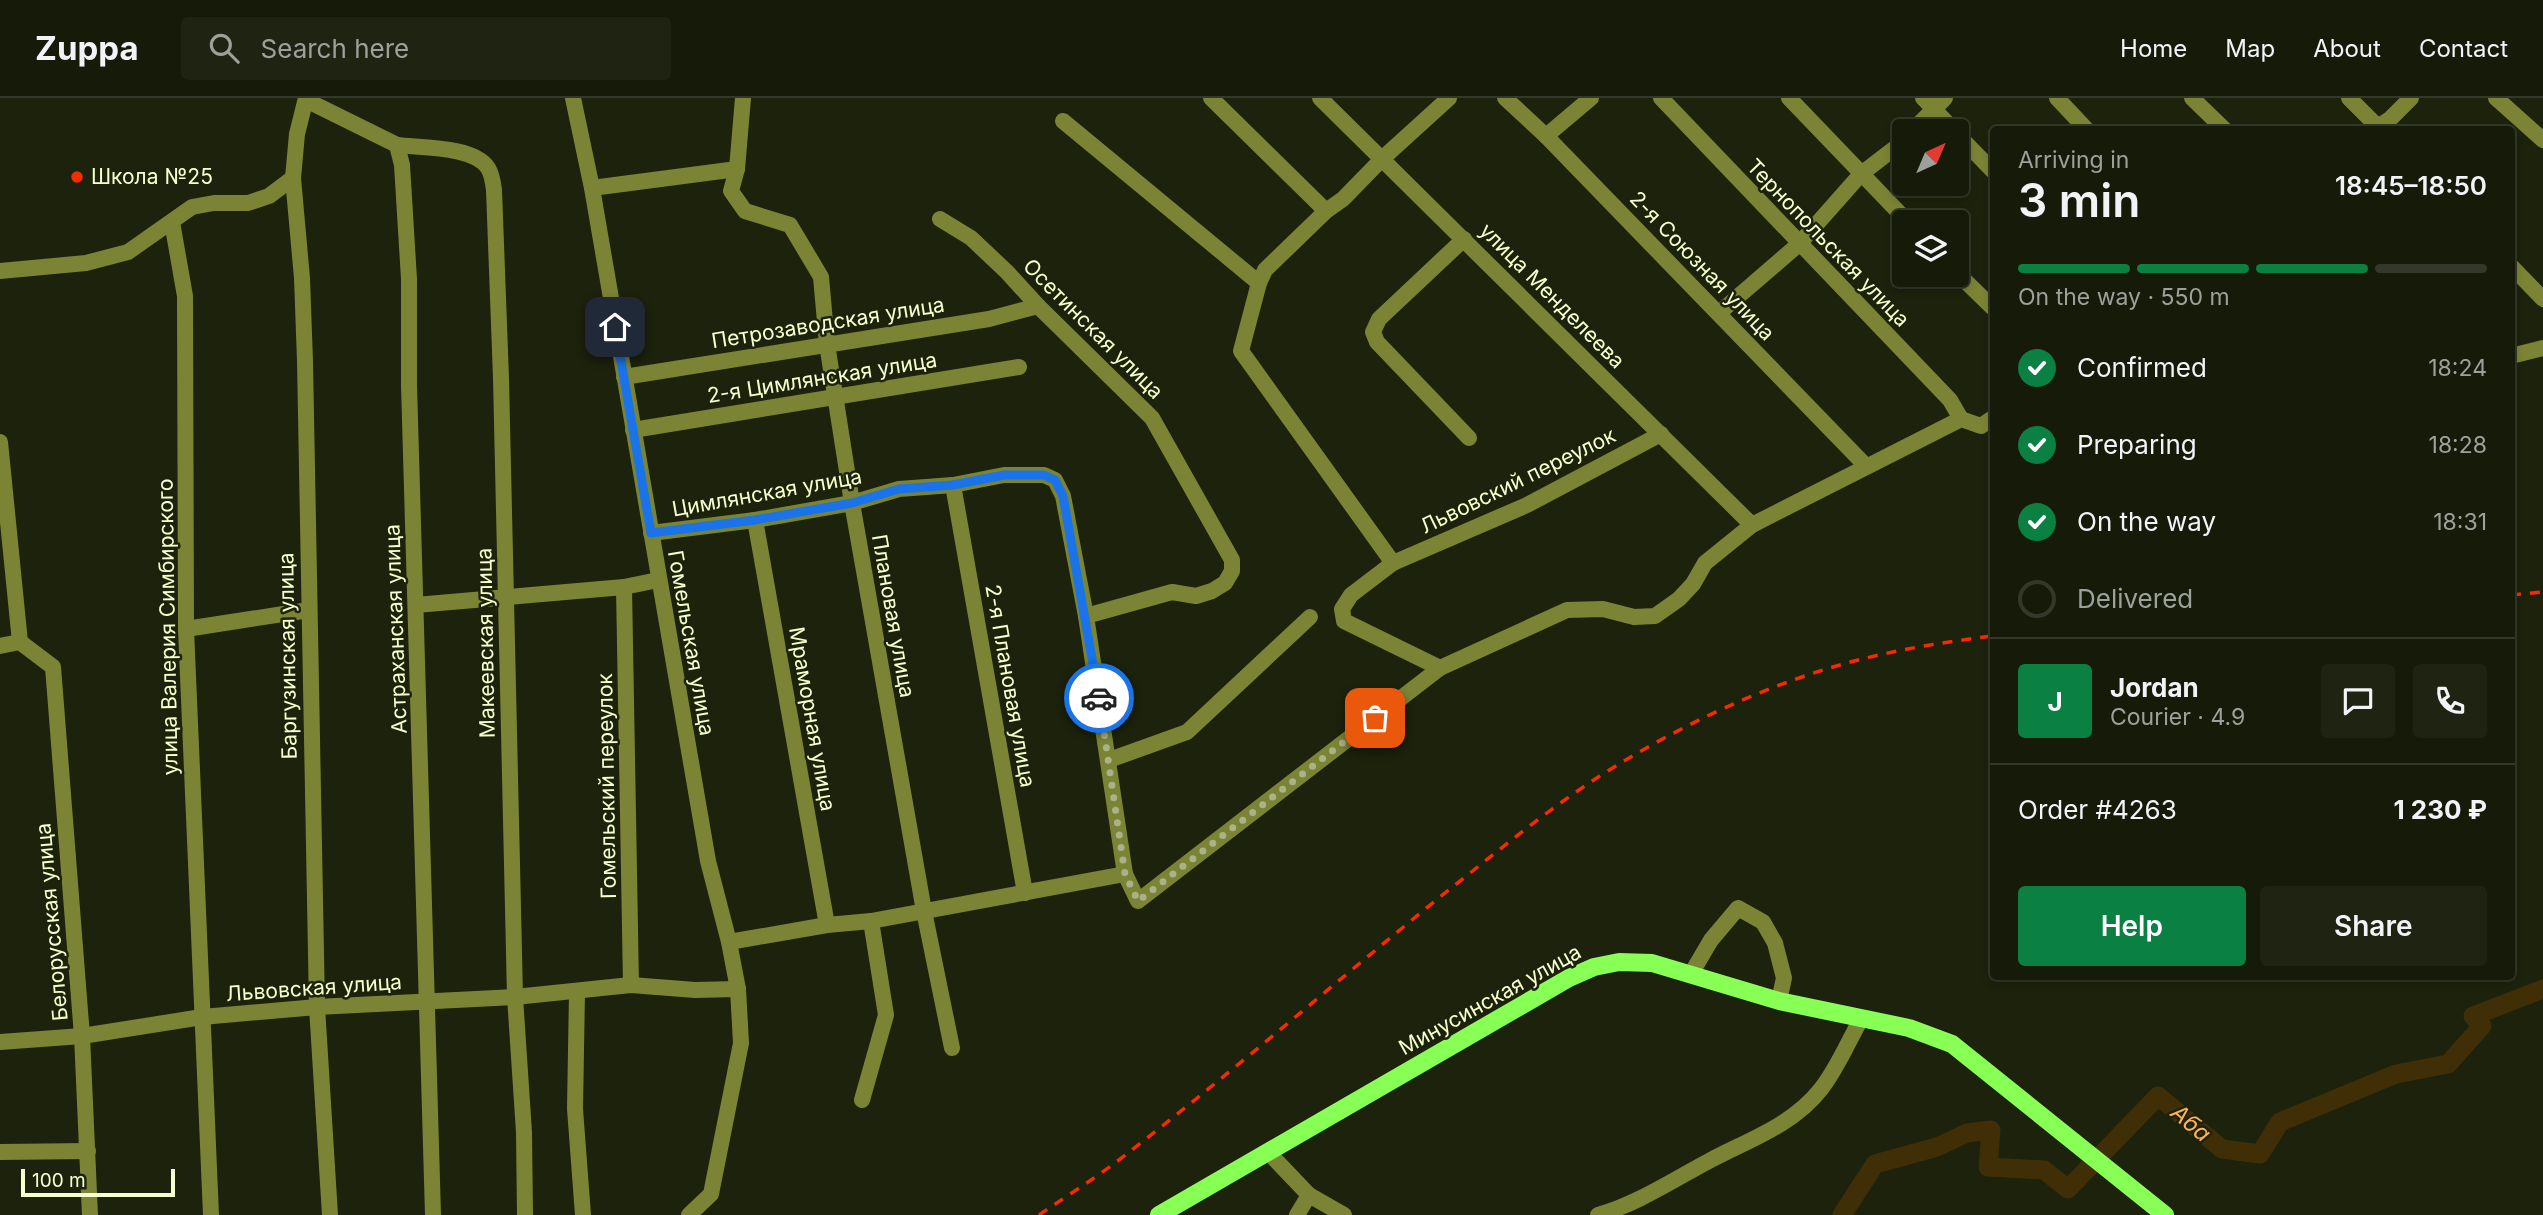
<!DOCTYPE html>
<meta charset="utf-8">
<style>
:root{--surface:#151a09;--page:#1e2312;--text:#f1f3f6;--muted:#9da19c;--line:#34382a;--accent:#0b8043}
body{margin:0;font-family:Inter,sans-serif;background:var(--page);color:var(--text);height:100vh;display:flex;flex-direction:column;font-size:26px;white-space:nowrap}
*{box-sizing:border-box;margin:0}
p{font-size:23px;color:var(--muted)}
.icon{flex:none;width:38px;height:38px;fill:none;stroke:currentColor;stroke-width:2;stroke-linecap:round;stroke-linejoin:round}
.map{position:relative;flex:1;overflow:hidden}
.details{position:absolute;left:1990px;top:28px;width:525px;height:854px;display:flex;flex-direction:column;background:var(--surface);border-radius:7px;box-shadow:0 4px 10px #0003,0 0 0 2px var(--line)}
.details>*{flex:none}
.needle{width:46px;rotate:44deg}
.controls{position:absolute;left:1892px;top:21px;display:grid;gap:14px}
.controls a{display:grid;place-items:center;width:77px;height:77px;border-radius:7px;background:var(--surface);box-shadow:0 4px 10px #0003,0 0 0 2px var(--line);font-size:35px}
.scale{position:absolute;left:21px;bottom:18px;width:154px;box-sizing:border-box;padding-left:7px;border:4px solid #f6ffcd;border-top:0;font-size:19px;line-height:24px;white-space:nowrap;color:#f6ffcd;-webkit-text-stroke:5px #1c220c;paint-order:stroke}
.pin{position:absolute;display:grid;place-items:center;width:60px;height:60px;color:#fff;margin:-30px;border-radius:14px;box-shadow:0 4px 10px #0006}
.courier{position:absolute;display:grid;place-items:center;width:70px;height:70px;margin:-35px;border:5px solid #1a73e8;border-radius:50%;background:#fff;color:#222;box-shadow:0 2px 9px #0007}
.headline em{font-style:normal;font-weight:600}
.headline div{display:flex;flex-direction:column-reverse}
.headline{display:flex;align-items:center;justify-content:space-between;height:119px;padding:0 28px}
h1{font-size:46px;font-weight:600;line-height:52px}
.bar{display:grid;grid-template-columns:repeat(4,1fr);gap:10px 7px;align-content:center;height:84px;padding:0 28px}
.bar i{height:9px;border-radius:5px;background:var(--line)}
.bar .active{background:var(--accent)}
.bar p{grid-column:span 4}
.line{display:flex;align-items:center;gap:18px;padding:0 28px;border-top:2px solid var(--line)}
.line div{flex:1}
.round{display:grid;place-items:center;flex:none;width:74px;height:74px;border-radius:7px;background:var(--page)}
ol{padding:0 28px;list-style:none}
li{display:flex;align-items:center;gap:21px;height:77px}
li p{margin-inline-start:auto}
li .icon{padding:7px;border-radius:50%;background:var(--accent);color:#fff;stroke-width:4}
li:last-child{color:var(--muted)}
li i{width:38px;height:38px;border:4px solid var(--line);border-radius:50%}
.primary-button{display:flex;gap:14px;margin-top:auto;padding:14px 28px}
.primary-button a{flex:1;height:80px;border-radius:7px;background:var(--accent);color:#fff;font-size:28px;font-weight:600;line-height:80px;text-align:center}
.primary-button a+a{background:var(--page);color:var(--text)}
header{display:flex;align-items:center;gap:42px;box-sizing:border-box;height:98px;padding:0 35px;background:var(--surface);border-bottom:2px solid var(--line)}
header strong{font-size:33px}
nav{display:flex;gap:38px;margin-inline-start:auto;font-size:24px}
.search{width:490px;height:63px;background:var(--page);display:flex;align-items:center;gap:18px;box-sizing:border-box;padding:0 24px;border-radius:7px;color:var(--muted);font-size:26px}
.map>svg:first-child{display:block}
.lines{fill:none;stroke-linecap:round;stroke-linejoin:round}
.river{stroke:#402f06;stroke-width:19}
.minor{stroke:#7b8434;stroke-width:16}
.major{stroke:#88ff54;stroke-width:18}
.rail{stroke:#f82a00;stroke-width:3.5;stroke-dasharray:10 9;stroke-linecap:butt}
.done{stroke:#aab289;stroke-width:7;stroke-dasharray:0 12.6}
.route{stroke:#1a73e8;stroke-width:9}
.poi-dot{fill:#f82a00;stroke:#1c220c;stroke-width:2.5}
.labels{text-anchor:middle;stroke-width:5;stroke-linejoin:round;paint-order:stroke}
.poi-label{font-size:21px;fill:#f6ffcd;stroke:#1c220c;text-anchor:start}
.street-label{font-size:21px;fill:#f6ffcd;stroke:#1c220c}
.water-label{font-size:23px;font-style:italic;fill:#ffb25b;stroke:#1c220c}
</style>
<header>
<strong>Zuppa</strong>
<div class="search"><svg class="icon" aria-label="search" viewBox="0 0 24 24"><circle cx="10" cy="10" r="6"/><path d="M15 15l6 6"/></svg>Search here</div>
<nav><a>Home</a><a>Map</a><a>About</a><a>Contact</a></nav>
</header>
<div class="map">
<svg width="2543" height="1117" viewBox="0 0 2543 1117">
<rect width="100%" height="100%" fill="#1c220c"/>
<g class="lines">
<!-- river -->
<path class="river" d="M1842 1117 1875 1066 1937 1049 1967 1035 1991 1032 1988 1069 2044 1072 2068 1091 2158 998 2222 1051 2260 1056 2280 1024 2396 976 2448 966 2482 928 2473 918 2543 891"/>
<!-- minor -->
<g class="minor">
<path d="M306 0 297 36 293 80 302 180 305 263 317 909 330 1117"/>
<path d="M573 0 592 90 708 763 729 844 738 891 741 945 711 1096 689 1117"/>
<path d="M743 0 737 71 731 93 745 113 790 127 821 179 827 246 852 405 924 813 952 950"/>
<path d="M1211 0 1326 113"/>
<path d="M1320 0 1752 427"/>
<path d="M1505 0 1546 38 1866 368"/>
<path d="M1661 0 1950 302 1961 321"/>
<path d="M1789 0 1908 124"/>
<path d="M1923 0 1955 33"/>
<path d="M2057 0 2087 32"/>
<path d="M2192 0 2225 32"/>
<path d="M2349 0 2381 32"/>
<path d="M2496 0 2543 42"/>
<path d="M306 2 397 47 402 67 409 181V287L433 1117"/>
<path d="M1063 23 1259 185"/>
<path d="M2373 32 2390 21 2411 0"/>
<path d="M1912 33 1945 0"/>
<path d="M1956 35 1993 73"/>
<path d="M1546 38 1591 0"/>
<path d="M397 47C421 50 474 48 488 70 492 76 493 84 494 92L501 280 515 899 524 1034 525 1117"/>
<path d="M592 90 737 71"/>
<path d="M940 121 971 140 1007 174 1038 208 1152 320 1232 462V473L1225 485 1212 493 1196 498 1172 494 1086 518"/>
<path d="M172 124 185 198 186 531 211 1117"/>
<path d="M1464 141 1379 221 1373 234 1377 244 1469 340"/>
<path d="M2511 168 2543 201"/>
<path d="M0 173 86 165 128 154 192 109 214 105H248L269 98 293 80"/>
<path d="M1956 174 1993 210"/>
<path d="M1719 215 1799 146 1861 76 1904 43"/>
<path d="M2511 258 2543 250"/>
<path d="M624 279 989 221 1038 208"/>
<path d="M633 332 1019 269"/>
<path d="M0 344 20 544"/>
<path d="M953 387 1025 795"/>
<path d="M755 422 827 827"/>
<path d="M651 435 755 422 852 405 899 391 953 387 1004 377H1044L1055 382 1063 398 1086 518 1125 776 1138 803 1440 570 1567 512 1603 511 1634 519 1655 518 1679 501 1693 486 1705 465 1752 427 1961 321 1981 328 1993 320"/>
<path d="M1393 465 1241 253 1259 185 1265 172 1326 113 1343 101 1383 60 1449 0"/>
<path d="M624 489 631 887"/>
<path d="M416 507 624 489 658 482"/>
<path d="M186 531 309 512"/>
<path d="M20 544 53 569 82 938 90 1117"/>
<path d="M0 548 20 544"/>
<path d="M1440 570 1344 523 1342 511 1351 497 1393 465 1527 407 1661 336"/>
<path d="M1109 662 1187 634 1310 519"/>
<path d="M729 844 827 827 871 823 1125 776"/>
<path d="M1691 876 1711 842 1738 810 1763 824 1775 845 1784 880 1779 903"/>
<path d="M577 894 575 1011 583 1117"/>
<path d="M0 944 82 938 202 919 317 909 515 899 631 887 695 892 738 891"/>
<path d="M862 1002 886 917 871 823"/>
<path d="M0 1054 88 1053"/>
<path d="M1268 1054 1309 1097 1297 1117"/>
<path d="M1309 1097 1344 1117"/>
<path d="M1598 1117C1637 1106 1673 1082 1709 1063 1748 1042 1792 1028 1821 991 1837 971 1848 944 1861 921"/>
</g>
<!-- major -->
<path class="major" d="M1159 1117 1569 880 1594 869 1619 864 1652 865 1779 903 1909 930 1952 946 2165 1117"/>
<!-- rail -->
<g class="rail">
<path d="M2511 497 2543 494"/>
<path d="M1039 1117C1068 1097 1099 1078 1128 1055 1236 971 1339 881 1445 795 1503 749 1560 701 1624 663 1684 627 1753 594 1820 573 1876 555 1935 545 1993 538"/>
</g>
</g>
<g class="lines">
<!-- done -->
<path class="done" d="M1099 600 1125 776 1138 803 1375 620"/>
<!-- route -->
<path class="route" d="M615 229 651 435 755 422 852 405 899 391 953 387 1004 377H1044L1055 382 1063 398 1099 600"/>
</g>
<!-- markers -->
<circle class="poi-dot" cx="77" cy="79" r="7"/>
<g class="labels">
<!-- poi labels -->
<g class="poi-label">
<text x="91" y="86">Школа №25</text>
</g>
<!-- street labels -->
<g class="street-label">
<text transform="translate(1828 145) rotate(46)" y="7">Тернопольская улица</text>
<text transform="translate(1702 168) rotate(46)" y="7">2-я Союзная улица</text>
<text transform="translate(1552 198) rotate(45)" y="7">улица Менделеева</text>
<text transform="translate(828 225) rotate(-9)" y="7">Петрозаводская улица</text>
<text transform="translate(1093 231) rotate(45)" y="7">Осетинская улица</text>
<text transform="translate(822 280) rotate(-9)" y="7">2-я Цимлянская улица</text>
<text transform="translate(1518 383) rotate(-26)" y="7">Львовский переулок</text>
<text transform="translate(767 395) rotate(-10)" y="7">Цимлянская улица</text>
<text transform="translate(893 518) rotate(80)" y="7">Плановая улица</text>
<text transform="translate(168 529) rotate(-91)" y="7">улица Валерия Симбирского</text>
<text transform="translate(396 531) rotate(-92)" y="7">Астраханская улица</text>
<text transform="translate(486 545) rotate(-91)" y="7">Макеевская улица</text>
<text transform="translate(691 545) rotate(80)" y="7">Гомельская улица</text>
<text transform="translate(288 558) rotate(-91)" y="7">Баргузинская улица</text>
<text transform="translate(1010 588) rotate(80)" y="7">2-я Плановая улица</text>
<text transform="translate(812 621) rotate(80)" y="7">Мраморная улица</text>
<text transform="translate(607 688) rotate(-91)" y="7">Гомельский переулок</text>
<text transform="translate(52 824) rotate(-95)" y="7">Белорусская улица</text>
<text transform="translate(314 890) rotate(-4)" y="7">Львовская улица</text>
<text transform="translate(1490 902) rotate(-29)" y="7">Минусинская улица</text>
</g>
<!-- water labels -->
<g class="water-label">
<text transform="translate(2191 1025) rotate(40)" y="8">Аба</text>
</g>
</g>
</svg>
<div class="controls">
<a><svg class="needle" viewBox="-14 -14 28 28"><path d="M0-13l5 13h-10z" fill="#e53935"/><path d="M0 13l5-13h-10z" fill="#9da19c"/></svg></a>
<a><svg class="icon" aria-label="layers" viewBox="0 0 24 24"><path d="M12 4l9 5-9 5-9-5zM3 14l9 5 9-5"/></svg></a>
</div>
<div class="scale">100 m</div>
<div class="pin" style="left:1375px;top:620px;background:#ea580c"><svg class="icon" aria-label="bag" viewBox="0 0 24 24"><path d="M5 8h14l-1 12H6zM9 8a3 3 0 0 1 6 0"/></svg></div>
<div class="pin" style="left:615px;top:229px;background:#1f2937"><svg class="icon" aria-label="home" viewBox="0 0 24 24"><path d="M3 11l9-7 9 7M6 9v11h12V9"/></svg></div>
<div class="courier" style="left:1099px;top:600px"><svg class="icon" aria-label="car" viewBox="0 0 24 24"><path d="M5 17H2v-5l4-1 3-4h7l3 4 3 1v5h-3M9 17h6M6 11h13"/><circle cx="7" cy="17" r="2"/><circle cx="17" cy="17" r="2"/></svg></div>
<section class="details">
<div class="headline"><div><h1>3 min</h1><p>Arriving in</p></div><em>18:45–18:50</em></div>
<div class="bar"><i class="active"></i><i class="active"></i><i class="active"></i><i></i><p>On the way · 550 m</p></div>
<ol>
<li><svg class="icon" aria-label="check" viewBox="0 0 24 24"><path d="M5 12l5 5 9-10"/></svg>Confirmed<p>18:24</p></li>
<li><svg class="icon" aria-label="check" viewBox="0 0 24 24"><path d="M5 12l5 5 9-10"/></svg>Preparing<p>18:28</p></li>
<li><svg class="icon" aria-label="check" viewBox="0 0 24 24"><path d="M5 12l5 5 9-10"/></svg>On the way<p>18:31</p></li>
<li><i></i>Delivered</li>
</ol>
<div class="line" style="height:126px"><b class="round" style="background:var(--accent);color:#fff">J</b><div><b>Jordan</b><p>Courier · 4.9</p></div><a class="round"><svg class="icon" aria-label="chat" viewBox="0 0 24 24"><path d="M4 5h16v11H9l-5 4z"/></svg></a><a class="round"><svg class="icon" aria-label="phone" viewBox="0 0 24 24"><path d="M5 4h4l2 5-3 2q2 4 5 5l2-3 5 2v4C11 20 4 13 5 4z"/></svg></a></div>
<div class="line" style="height:91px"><div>Order #4263</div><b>1 230 ₽</b></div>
<div class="primary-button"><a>Help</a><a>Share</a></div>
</section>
</div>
